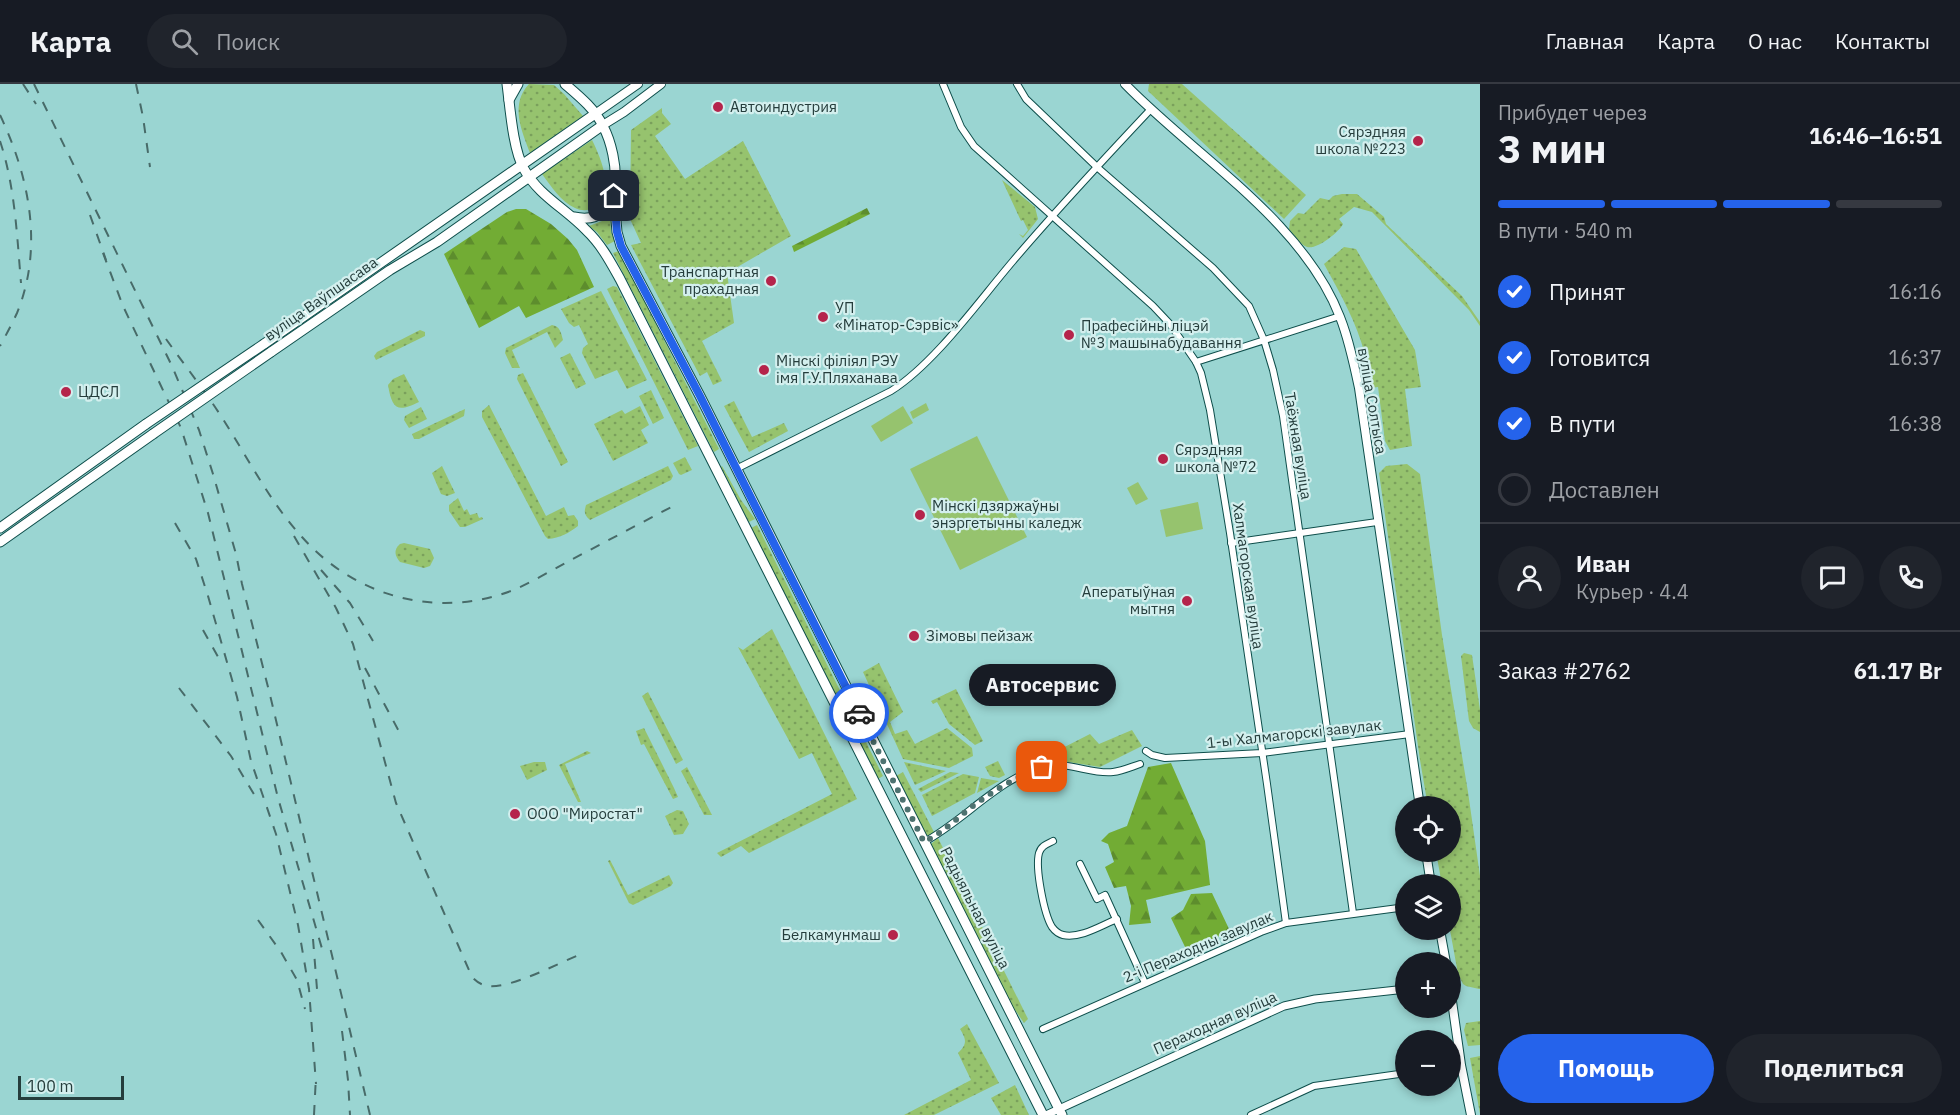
<!DOCTYPE html>
<html lang="ru">
<meta charset="utf-8">
<style>
:root{--surface:#171b24;--page:#20242c;--text:#f1f3f6;--muted:#9ea1a6;--line:#363941;--accent:#2563eb}
body{margin:0;font-family:"IBM Plex Sans",sans-serif;background:var(--page);color:var(--text);height:100vh;display:flex;flex-direction:column;font-size:22px;white-space:nowrap}
*{box-sizing:border-box;margin:0}
p{font-size:20px;color:var(--muted)}
.icon{flex:none;width:33px;height:33px;fill:none;stroke:currentColor;stroke-width:2;stroke-linecap:round;stroke-linejoin:round}
.map{position:relative;flex:1;overflow:hidden}
.details{display:flex;flex-direction:column;background:var(--surface);width:480px}
.details>*{flex:none}
.controls{position:absolute;left:1395px;top:712px;display:grid;gap:12px}
.controls a{display:grid;place-items:center;width:66px;height:66px;border-radius:50%;background:var(--surface);box-shadow:0 3px 9px #0003;font-size:30px}
.scale{position:absolute;left:18px;bottom:15px;width:106px;box-sizing:border-box;padding-left:6px;border:3px solid #253d3c;border-top:0;font-size:16px;line-height:21px;white-space:nowrap;color:#253d3c;-webkit-text-stroke:4px #d3efee;paint-order:stroke}
.pin{position:absolute;display:grid;place-items:center;width:51px;height:51px;color:#fff;margin:-26px;border-radius:12px;box-shadow:0 3px 9px #0006}
.courier{position:absolute;display:grid;place-items:center;width:60px;height:60px;margin:-30px;border:4px solid #2563eb;border-radius:50%;background:#fff;color:#222;box-shadow:0 2px 8px #0007}
.bubble{position:absolute;height:42px;border-radius:21px;background:var(--surface);box-shadow:0 3px 9px #0003;font-size:20px;font-weight:700;line-height:42px;text-align:center}
.summary em{font-style:normal;font-weight:700}
.summary div{display:flex;flex-direction:column-reverse}
.summary{display:flex;align-items:center;justify-content:space-between;height:102px;padding:0 18px}
h1{font-size:39px;font-weight:700;line-height:45px}
.bar{display:grid;grid-template-columns:repeat(4,1fr);gap:9px 6px;align-content:center;height:72px;padding:0 18px}
.bar i{height:8px;border-radius:4px;background:var(--line)}
.bar .selected{background:var(--accent)}
.bar p{grid-column:span 4}
.line{display:flex;align-items:center;gap:15px;padding:0 18px;border-top:2px solid var(--line)}
.line div{flex:1}
.round{display:grid;place-items:center;flex:none;width:63px;height:63px;border-radius:32px;background:var(--page)}
ol{padding:0 18px;list-style:none}
li{display:flex;align-items:center;gap:18px;height:66px}
li p{margin-inline-start:auto}
li .icon{padding:6px;border-radius:50%;background:var(--accent);color:#fff;stroke-width:4}
li:last-child{color:var(--muted)}
li i{width:33px;height:33px;border:3px solid var(--line);border-radius:50%}
.action{display:flex;gap:12px;margin-top:auto;padding:12px 18px}
.action a{flex:1;height:69px;border-radius:36px;background:var(--accent);color:#fff;font-size:24px;font-weight:700;line-height:69px;text-align:center}
.action a+a{background:var(--page);color:var(--text)}
header{display:flex;align-items:center;gap:36px;box-sizing:border-box;height:84px;padding:0 30px;background:var(--surface);border-bottom:2px solid var(--line)}
header strong{font-size:28px}
nav{display:flex;gap:33px;margin-inline-start:auto;font-size:21px}
.search{width:420px;height:54px;background:var(--page);display:flex;align-items:center;gap:15px;box-sizing:border-box;padding:0 21px;border-radius:33px;color:var(--muted);font-size:22px}
main{display:flex;flex:1;min-height:0}
.map>svg:first-child{display:block}
.grass{fill:url(#grass-dots)}
.forest{fill:url(#forest-firs)}
.garden{fill:#96c36e}
.lines{fill:none;stroke-linecap:round;stroke-linejoin:round}
.minor-casing{stroke:#0e4e4b;stroke-width:8}
.tertiary-casing{stroke:#0e4e4b;stroke-width:9}
.secondary-casing{stroke:#0e4e4b;stroke-width:10}
.primary-casing{stroke:#0e4e4b;stroke-width:11}
.minor{stroke:#fff;stroke-width:6}
.tertiary{stroke:#fff;stroke-width:7}
.secondary{stroke:#fff;stroke-width:8}
.primary{stroke:#fff;stroke-width:9}
.rail{stroke:#486b69;stroke-width:2;stroke-dasharray:10 10;stroke-linecap:butt}
.primary-bridge-casing{stroke:#0e4e4b;stroke-width:11;stroke-linecap:butt}
.primary-bridge{stroke:#fff;stroke-width:9}
.done{stroke:#4e7270;stroke-width:6;stroke-dasharray:0 10.8}
.route{stroke:#2563eb;stroke-width:8}
.poi-dot{fill:#b5244b;stroke:#d3efee;stroke-width:2}
.labels{text-anchor:middle;stroke-width:4.5;stroke-linejoin:round;paint-order:stroke}
.poi-label{font-size:15px;fill:#253d3c;stroke:#d3efee;text-anchor:start}
.street-label{font-size:15px;fill:#253d3c;stroke:#d3efee}
</style>
<header>
<strong>Карта</strong>
<div class="search"><svg class="icon" aria-label="search" viewBox="0 0 24 24"><circle cx="10" cy="10" r="6"/><path d="M15 15l6 6"/></svg>Поиск</div>
<nav><a>Главная</a><a>Карта</a><a>О нас</a><a>Контакты</a></nav>
</header>
<main>
<div class="map">
<svg width="1480" height="1031" viewBox="0 0 1480 1031">
<defs>
<pattern id="grass-dots" width="8" height="8" patternUnits="userSpaceOnUse" patternTransform="scale(1.5)"><rect width="8" height="8" fill="#96c36e"/><path d="M2 2h.1M6 6h.1" fill="none" stroke="#7aa05c" stroke-width="1.8" stroke-linecap="round"/></pattern>
<pattern id="forest-firs" width="22" height="20" patternUnits="userSpaceOnUse" patternTransform="scale(1.5)"><rect width="22" height="20" fill="#72ac34"/><path d="M5 1l3.5 6h-7zM16 11l3.5 6h-7z" fill="#5d8d2d"/></pattern>
</defs>
<rect width="100%" height="100%" fill="#9ad5d2"/>
<!-- grass -->
<g class="grass">
<path d="M529 0 554 1 564 10 583 32 530 69C521 46 510 20 529 0Z"/>
<path d="M1149 0H1182L1306 111 1284 135 1148 7Z"/>
<path d="M662 24V29L671 40 655 52 685 95 743 57 791 152 727 189 734 239 702 257 722 297 713 301 707 288 700 292 631 161 641 159 630 135 631 46Z"/>
<path d="M592 56C601 74 617 112 593 124 588 127 581 127 575 124 561 118 551 102 542 90Z"/>
<path d="M1002 96 1035 123 1038 135 1023 154 1019 150 1023 152 1028 146 1023 136 1021 137Z"/>
<path d="M1342 110H1357L1384 133 1386 140 1462 212 1480 238V242L1469 226 1372 128 1354 123 1339 135 1343 140C1339 148 1317 166 1307 163 1300 161 1294 150 1289 145L1290 137 1298 129 1304 130 1320 114 1329 116 1333 112Z"/>
<path d="M610 132 611 147 615 157 607 161 597 148 589 142 602 137Z"/>
<path d="M1344 163 1356 165 1415 266 1421 303 1405 305 1412 362 1390 366 1385 357 1378 303 1371 304C1369 293 1368 282 1365 271 1357 239 1340 209 1324 180Z"/>
<path d="M619 167 719 365 714 368 613 169Z"/>
<path d="M613 202 617 203 698 362 688 366 607 205Z"/>
<path d="M601 207 647 296 627 305 617 286 595 295 582 269 583 264 588 260 579 241 574 243 569 239 561 225Z"/>
<path d="M552 241C560 242 561 249 563 256L555 264 547 248 512 266 520 284H512L505 269 506 264Z"/>
<path d="M420 246 425 248V252L376 276 374 272 377 268Z"/>
<path d="M570 269 586 300 576 305 560 274Z"/>
<path d="M523 289 568 378 561 382 517 295 518 291Z"/>
<path d="M404 290 419 318C397 329 392 325 388 301L393 295Z"/>
<path d="M651 306 664 334 653 340 639 312Z"/>
<path d="M734 317 752 353 784 339 788 347 749 368 724 322Z"/>
<path d="M489 321 546 432 564 423 568 432 574 431 578 437V442C569 449 560 454 548 455L545 452 482 333V327Z"/>
<path d="M640 322 649 341 641 346 648 359 613 377 594 340 622 326 625 330Z"/>
<path d="M421 323 427 335 409 344 404 336 405 332Z"/>
<path d="M465 325 464 332 419 355H414L412 350Z"/>
<path d="M685 373 692 386 681 391 679 390 673 379Z"/>
<path d="M1407 380 1420 390 1442 551 1468 708 1480 792V905H1479L1466 902 1463 900 1458 890 1450 846V801H1442L1436 768H1450V723H1428L1420 676 1379 389 1386 382Z"/>
<path d="M442 382 455 409 447 412 441 410 432 389Z"/>
<path d="M668 382 673 392 671 396 590 436C584 431 584 428 586 421Z"/>
<path d="M722 382 741 416 755 435 749 438 721 383Z"/>
<path d="M458 414 464 427 467 425 470 431 477 429 479 434 482 433 483 435 465 443H460L449 427V421Z"/>
<path d="M757 441 883 692 878 695 751 444Z"/>
<path d="M404 459 430 465 434 474 430 482 424 484 400 478C395 472 393 466 400 460Z"/>
<path d="M772 545 857 715 749 769 741 762 721 773 717 769 832 710 812 669 799 675 738 563 743 566Z"/>
<path d="M1464 569 1472 571 1480 626V648L1473 644 1469 637 1461 572Z"/>
<path d="M879 579 903 628 890 638 895 650 907 646 915 660 947 644 972 664 973 672 949 684 903 675 863 588Z"/>
<path d="M956 605 983 657 975 661 949 640 937 618 933 620 931 617Z"/>
<path d="M648 608 683 676 676 680 642 612Z"/>
<path d="M644 644 674 704 678 713 673 715 644 660 641 661 636 647Z"/>
<path d="M1132 646 1142 662 1100 683 1043 674 1090 650 1099 660Z"/>
<path d="M587 667 591 669 565 680 581 718H578L559 681Z"/>
<path d="M998 677 1005 691 999 694 990 692 985 683Z"/>
<path d="M534 678H545L547 686 527 696 520 682Z"/>
<path d="M904 678 946 687 915 701Z"/>
<path d="M687 683 712 731H704L681 687Z"/>
<path d="M903 688 935 750 929 752 924 749 896 692Z"/>
<path d="M950 688 959 689 921 708 918 705Z"/>
<path d="M963 690 979 693 975 709 932 732 922 711Z"/>
<path d="M981 694 999 697 977 709Z"/>
<path d="M677 726 683 727 689 740 683 750 674 751 665 732Z"/>
<path d="M938 754 1028 935 1024 939 1013 923 931 760Z"/>
<path d="M610 776 628 811 669 791 673 799 671 802 633 821 629 819 608 777Z"/>
<path d="M1480 937V961L1468 962 1464 946 1466 939Z"/>
<path d="M967 940 999 999 934 1031H904L971 996 958 969C968 960 966 955 960 945Z"/>
<path d="M1480 972V1030L1470 974Z"/>
<path d="M1015 1001 1029 1031H1001L991 1014Z"/>
</g>
<!-- forest -->
<g class="forest">
<path d="M867 124 870 130 794 168 792 162Z"/>
<path d="M516 125H526L551 140 568 155 577 166 594 203 526 234 519 222 479 244 444 170 507 128Z"/>
<path d="M1171 679 1205 757 1210 801 1146 816 1151 839 1129 841 1131 822 1126 802 1114 804 1105 783 1114 778 1108 760 1101 757 1109 749 1127 742 1148 683Z"/>
<path d="M1212 809 1230 847 1187 867 1171 834 1183 826 1191 810Z"/>
</g>
<!-- garden -->
<g class="garden">
<path d="M926 319 929 326 913 335 910 328Z"/>
<path d="M903 322 913 339 881 358 871 342Z"/>
<path d="M977 352 1027 453 960 486 910 385Z"/>
<path d="M1138 398 1148 415 1136 421 1127 404Z"/>
<path d="M1198 418 1203 445 1166 453 1160 426Z"/>
</g>
<g class="lines">
<!-- minor casing -->
<g class="minor-casing">
<g id="minor">
<path d="M943 0 961 43 974 62 1153 222 1170 240 1196 278 1201 289 1210 326 1230 449 1267 700 1286 839"/>
<path d="M1017 0 1026 15 1098 84 1213 184 1249 222 1264 256 1273 286 1283 332 1353 829"/>
<path d="M1196 278 1340 232"/>
<path d="M736 385 891 307C935 279 978 218 1013 177 1057 125 1104 75 1151 25"/>
<path d="M1231 459 1377 438"/>
<path d="M1146 667 1152 671 1165 674 1262 669 1410 650"/>
<path d="M1053 757C1047 760 1041 762 1039 769 1035 784 1044 830 1052 843 1055 847 1059 850 1063 851 1080 855 1102 841 1117 835"/>
<path d="M924 758C964 737 1000 693 1045 682 1068 677 1093 691 1113 688 1122 687 1131 683 1140 680"/>
<path d="M1080 780 1097 815 1105 811 1145 899"/>
<path d="M1043 945 1261 848 1286 839 1406 823"/>
<path d="M1450 982 1461 981"/>
<path d="M1251 1031 1314 1002 1406 989"/>
</g>
</g>
<!-- tertiary casing -->
<g class="tertiary-casing">
<path id="tertiary" d="M1046 1031 1284 922 1315 915 1406 905"/>
</g>
<!-- secondary casing -->
<g class="secondary-casing">
<g id="secondary">
<path d="M1125 0C1195 72 1303 137 1340 233 1349 256 1354 280 1359 304L1420 723"/>
<path d="M595 30 638 0"/>
<path d="M603 41 624 28 661 0"/>
<path d="M1426 768 1431 801"/>
<path d="M1440 846 1446 879"/>
<path d="M1450 903 1461 981 1471 1031"/>
</g>
</g>
<!-- primary casing -->
<g class="primary-casing">
<g id="primary">
<path d="M507 0C510 23 513 66 524 85 538 111 566 125 586 146 601 160 610 177 620 195L1043 1031"/>
<path d="M565 0C579 12 595 25 603 42 619 72 628 144 574 133"/>
<path d="M509 16 518 0"/>
<path d="M614 112 617 148 621 162 700 312 1062 1031"/>
<path d="M264 260 595 30"/>
<path d="M271 268 390 186 437 158 603 41"/>
<path d="M0 444 146 340"/>
<path d="M0 458 153 350"/>
</g>
</g>
<!-- minor -->
<use href="#minor" class="minor"/>
<!-- tertiary -->
<use href="#tertiary" class="tertiary"/>
<!-- secondary -->
<use href="#secondary" class="secondary"/>
<!-- primary -->
<use href="#primary" class="primary"/>
<!-- rail -->
<g class="rail">
<path d="M23 0 36 20"/>
<path d="M34 0 172 282 199 346 213 390 236 470 242 500 270 611 370 1031"/>
<path d="M136 0 143 33 150 83"/>
<path d="M0 31C29 92 44 163 17 229 12 240 6 251 0 262"/>
<path d="M0 57C15 102 17 152 21 199"/>
<path d="M90 131 106 176"/>
<path d="M103 169 123 222 181 344 208 429 278 714 323 868"/>
<path d="M166 255C183 279 202 303 219 329 246 370 268 416 302 453 356 514 440 536 516 505 534 497 552 486 569 477 605 458 641 439 677 420"/>
<path d="M175 439 196 475 208 512 237 613 251 677 276 750 298 841 309 905 316 1000"/>
<path d="M294 452 336 524 353 560 396 719 472 893C477 898 481 901 488 902 510 905 559 879 581 870"/>
<path d="M321 486 350 519 373 557"/>
<path d="M203 546 221 578"/>
<path d="M365 584 402 653"/>
<path d="M179 604 231 672 258 717"/>
<path d="M258 836 281 868 297 896 305 925"/>
<path d="M313 855 317 905"/>
<path d="M342 947 348 996 350 1031"/>
<path d="M314 1031 316 992"/>
</g>
<!-- primary-bridge casing -->
<g class="primary-bridge-casing">
<g id="primary-bridge">
<path d="M146 340 264 260"/>
<path d="M153 350 271 268"/>
</g>
</g>
<!-- primary-bridge -->
<use href="#primary-bridge" class="primary-bridge"/>
</g>
<g class="lines">
<!-- done -->
<path class="done" d="M859 629 924 758C944 748 959 732 977 719 997 705 1019 691 1042 683"/>
<!-- route -->
<path class="route" d="M614 112 617 148 621 162 700 312 859 629"/>
</g>
<!-- markers -->
<g class="poi-dot">
<circle cx="718" cy="23" r="6"/>
<circle cx="1418" cy="57" r="6"/>
<circle cx="771" cy="197" r="6"/>
<circle cx="823" cy="233" r="6"/>
<circle cx="1069" cy="251" r="6"/>
<circle cx="764" cy="286" r="6"/>
<circle cx="66" cy="308" r="6"/>
<circle cx="1163" cy="375" r="6"/>
<circle cx="920" cy="431" r="6"/>
<circle cx="1187" cy="517" r="6"/>
<circle cx="914" cy="552" r="6"/>
<circle cx="515" cy="730" r="6"/>
<circle cx="893" cy="851" r="6"/>
</g>
<g class="labels">
<!-- poi labels -->
<g class="poi-label">
<text x="730" y="28">Автоиндустрия</text>
<text x="1406" y="53" text-anchor="end">Сярэдняя<tspan x="1406" dy="17">школа №223</tspan></text>
<text x="759" y="193" text-anchor="end">Транспартная<tspan x="759" dy="17">прахадная</tspan></text>
<text x="835" y="229">УП<tspan x="835" dy="17">«Мінатор-Сэрвіс»</tspan></text>
<text x="1081" y="247">Прафесійны ліцэй<tspan x="1081" dy="17">№3 машынабудавання</tspan></text>
<text x="776" y="282">Мінскі філіял РЭУ<tspan x="776" dy="17">імя Г.У.Пляханава</tspan></text>
<text x="78" y="313">ЦДСЛ</text>
<text x="1175" y="371">Сярэдняя<tspan x="1175" dy="17">школа №72</tspan></text>
<text x="932" y="427">Мінскі дзяржаўны<tspan x="932" dy="17">энэргетычны каледж</tspan></text>
<text x="1175" y="513" text-anchor="end">Аператыўная<tspan x="1175" dy="17">мытня</tspan></text>
<text x="926" y="557">Зімовы пейзаж</text>
<text x="527" y="735">ООО "Миростат"</text>
<text x="881" y="856" text-anchor="end">Белкамунмаш</text>
</g>
<!-- street labels -->
<g class="street-label">
<text transform="translate(321 215) rotate(-35)" y="5">вуліца Ваўпшасава</text>
<text transform="translate(1372 317) rotate(80)" y="5">вуліца Солтыса</text>
<text transform="translate(1298 362) rotate(81)" y="5">Таёжная вуліца</text>
<text transform="translate(1248 492) rotate(82)" y="5">Халмагорская вуліца</text>
<text transform="translate(1294 650) rotate(-6)" y="5">1-ы Халмагорскі завулак</text>
<text transform="translate(975 824) rotate(63)" y="5">Радыяльная вуліца</text>
<text transform="translate(1198 863) rotate(-23)" y="5">2-і Пераходны завулак</text>
<text transform="translate(1215 939) rotate(-24)" y="5">Пераходная вуліца</text>
</g>
</g>
</svg>
<div class="controls">
<a><svg class="icon" aria-label="locate" viewBox="0 0 24 24"><circle cx="12" cy="12" r="6"/><path d="M12 2v4M12 18v4M2 12h4M18 12h4"/></svg></a>
<a><svg class="icon" aria-label="layers" viewBox="0 0 24 24"><path d="M12 4l9 5-9 5-9-5zM3 14l9 5 9-5"/></svg></a>
<a>+</a>
<a>−</a>
</div>
<div class="scale">100 m</div>
<div class="pin" style="left:1042px;top:683px;background:#ea580c"><svg class="icon" aria-label="bag" viewBox="0 0 24 24"><path d="M5 8h14l-1 12H6zM9 8a3 3 0 0 1 6 0"/></svg></div>
<div class="pin" style="left:614px;top:112px;background:#1f2937"><svg class="icon" aria-label="home" viewBox="0 0 24 24"><path d="M3 11l9-7 9 7M6 9v11h12V9"/></svg></div>
<div class="courier" style="left:859px;top:629px"><svg class="icon" aria-label="car" viewBox="0 0 24 24"><path d="M5 17H2v-5l4-1 3-4h7l3 4 3 1v5h-3M9 17h6M6 11h13"/><circle cx="7" cy="17" r="2"/><circle cx="17" cy="17" r="2"/></svg></div>
<div class="bubble" style="left:969px;top:580px;width:147px">Автосервис</div>
</div>
<section class="details">
<div class="summary"><div><h1>3 мин</h1><p>Прибудет через</p></div><em>16:46–16:51</em></div>
<div class="bar"><i class="selected"></i><i class="selected"></i><i class="selected"></i><i></i><p>В пути · 540 m</p></div>
<ol>
<li><svg class="icon" aria-label="check" viewBox="0 0 24 24"><path d="M5 12l5 5 9-10"/></svg>Принят<p>16:16</p></li>
<li><svg class="icon" aria-label="check" viewBox="0 0 24 24"><path d="M5 12l5 5 9-10"/></svg>Готовится<p>16:37</p></li>
<li><svg class="icon" aria-label="check" viewBox="0 0 24 24"><path d="M5 12l5 5 9-10"/></svg>В пути<p>16:38</p></li>
<li><i></i>Доставлен</li>
</ol>
<div class="line" style="height:108px"><a class="round"><svg class="icon" aria-label="person" viewBox="0 0 24 24"><circle cx="12" cy="8" r="4"/><path d="M4 21q1-7 8-7t8 7"/></svg></a><div><b>Иван</b><p>Курьер · 4.4</p></div><a class="round"><svg class="icon" aria-label="chat" viewBox="0 0 24 24"><path d="M4 5h16v11H9l-5 4z"/></svg></a><a class="round"><svg class="icon" aria-label="phone" viewBox="0 0 24 24"><path d="M5 4h4l2 5-3 2q2 4 5 5l2-3 5 2v4C11 20 4 13 5 4z"/></svg></a></div>
<div class="line" style="height:78px"><div>Заказ #2762</div><b>61.17 Br</b></div>
<div class="action"><a>Помощь</a><a>Поделиться</a></div>
</section>
</main>
